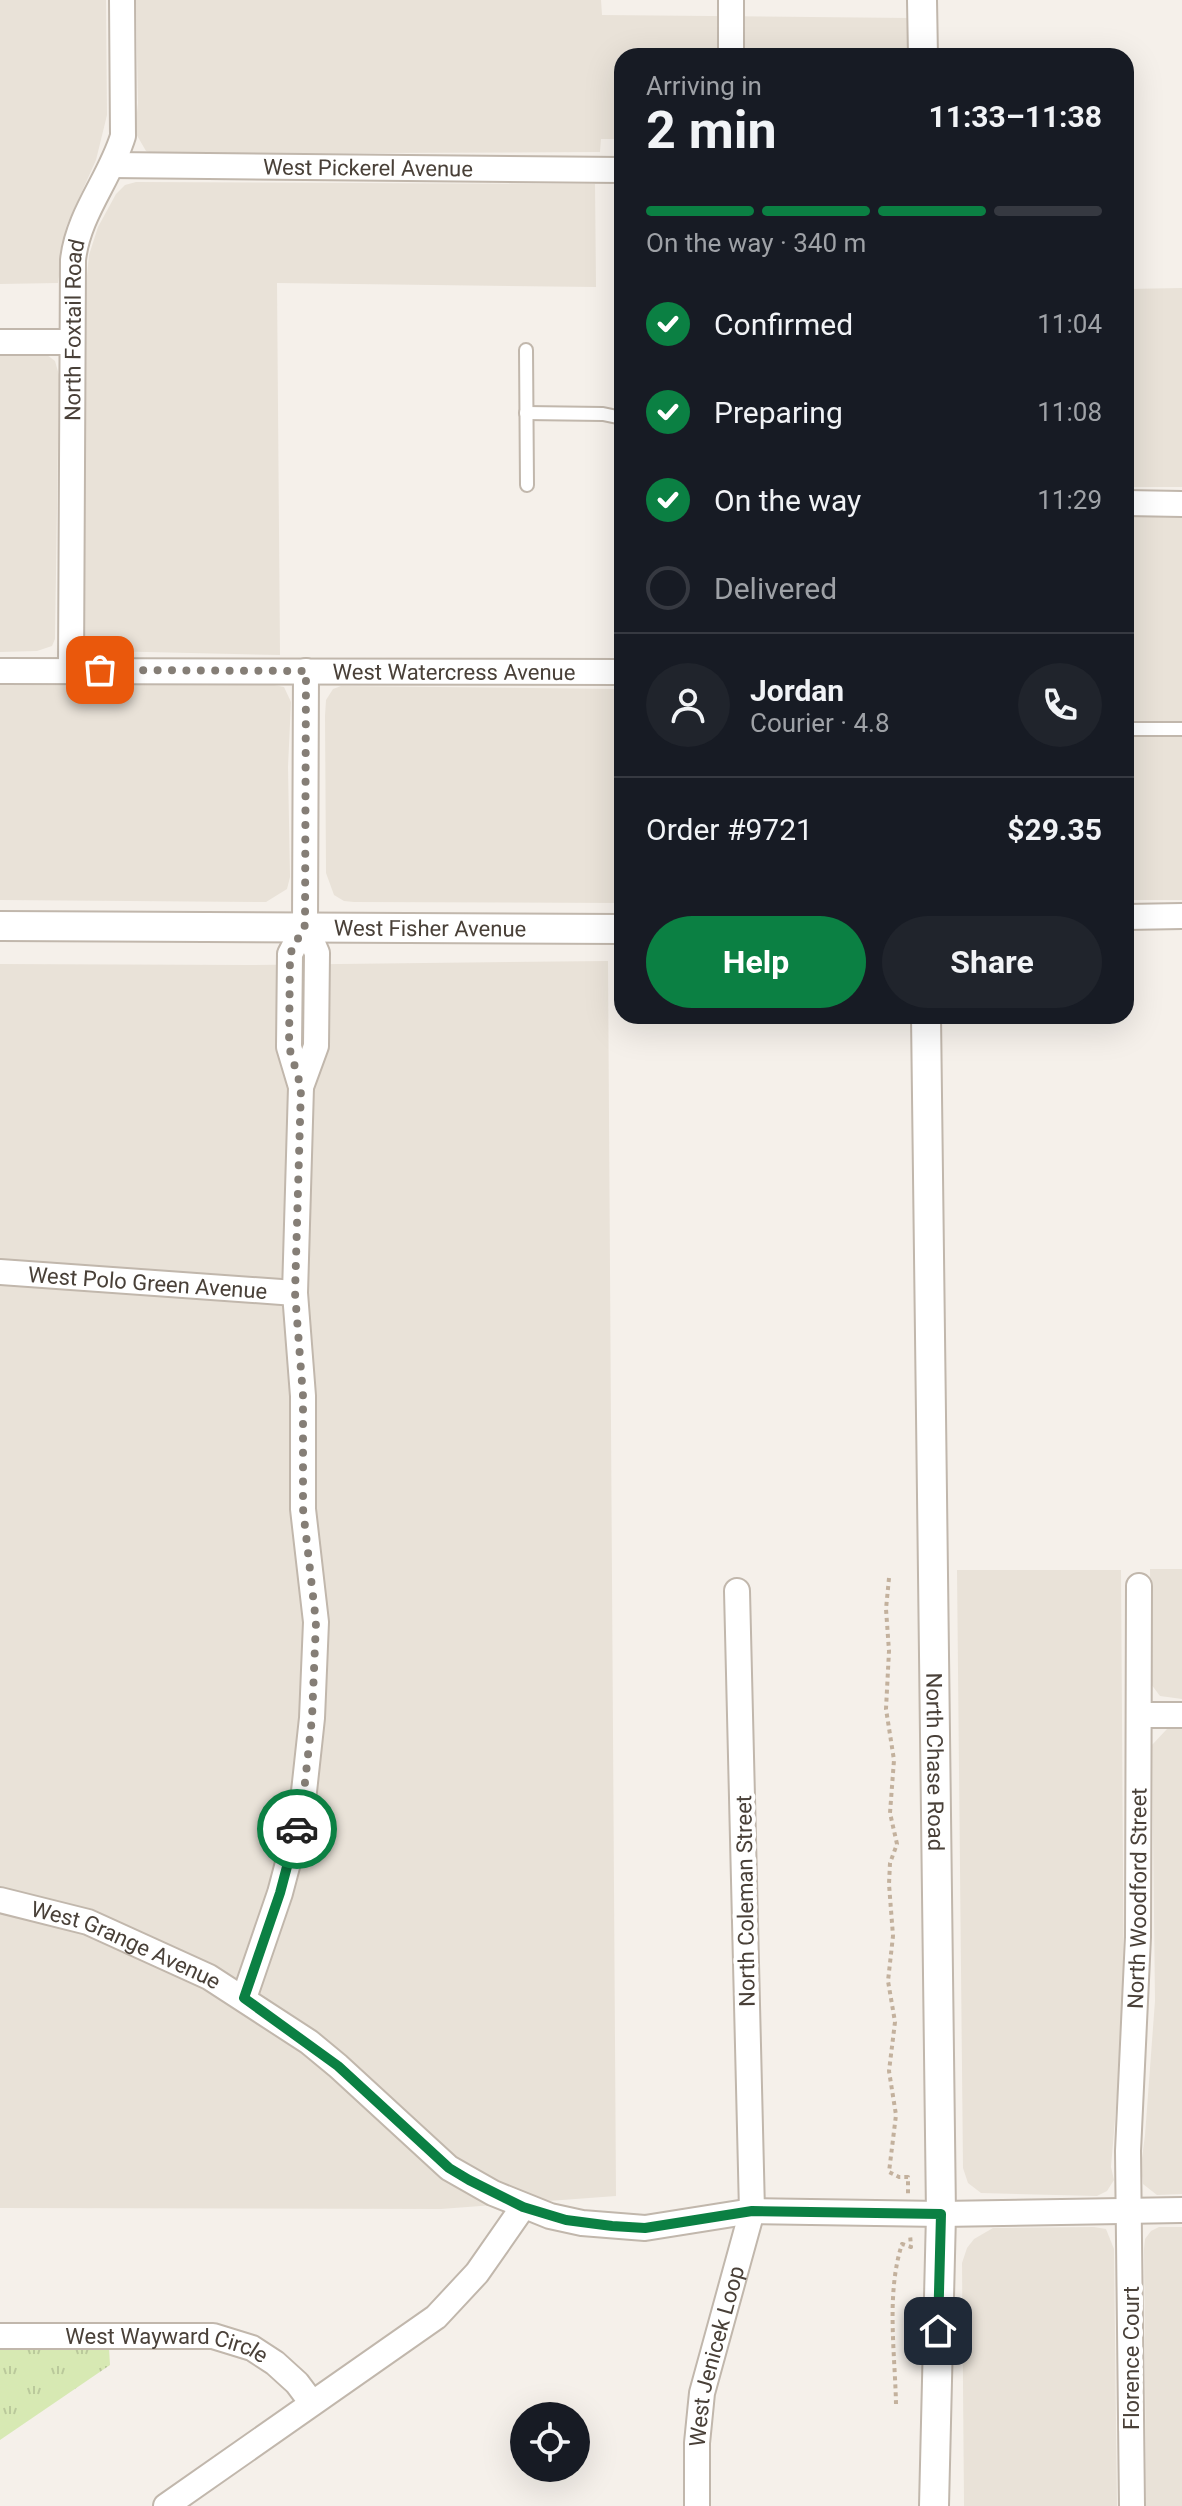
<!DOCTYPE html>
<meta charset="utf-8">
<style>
:root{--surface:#171b24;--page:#20242c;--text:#f1f3f6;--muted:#9ea1a6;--line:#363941;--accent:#0b8043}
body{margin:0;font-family:Roboto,sans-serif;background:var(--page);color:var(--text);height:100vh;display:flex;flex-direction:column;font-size:30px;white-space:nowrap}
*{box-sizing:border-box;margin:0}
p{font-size:26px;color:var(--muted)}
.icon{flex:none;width:44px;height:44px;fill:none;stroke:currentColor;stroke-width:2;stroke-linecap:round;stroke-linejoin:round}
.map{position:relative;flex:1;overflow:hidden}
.side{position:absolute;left:614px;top:48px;width:520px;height:976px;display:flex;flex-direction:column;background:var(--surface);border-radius:24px;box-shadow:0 8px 32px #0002}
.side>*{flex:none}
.fabs{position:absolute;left:510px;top:2402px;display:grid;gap:16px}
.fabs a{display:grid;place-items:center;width:80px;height:80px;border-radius:50%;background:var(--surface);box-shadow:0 8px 32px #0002;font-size:40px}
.pin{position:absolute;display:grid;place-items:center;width:68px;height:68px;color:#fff;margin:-34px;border-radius:16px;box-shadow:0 4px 12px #0006}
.courier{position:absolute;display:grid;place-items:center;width:80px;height:80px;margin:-40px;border:6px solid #0b8043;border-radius:50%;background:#fff;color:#222;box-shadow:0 2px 10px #0007}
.overview em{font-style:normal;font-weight:700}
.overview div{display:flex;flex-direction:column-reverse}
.overview{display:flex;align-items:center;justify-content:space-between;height:136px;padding:0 32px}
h1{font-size:52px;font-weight:700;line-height:60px}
.bar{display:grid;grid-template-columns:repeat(4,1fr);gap:12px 8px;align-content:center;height:96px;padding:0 32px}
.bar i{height:10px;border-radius:6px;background:var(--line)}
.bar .active{background:var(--accent)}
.bar p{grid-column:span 4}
.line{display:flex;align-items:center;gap:20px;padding:0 32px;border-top:2px solid var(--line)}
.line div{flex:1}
.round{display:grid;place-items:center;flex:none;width:84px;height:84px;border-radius:42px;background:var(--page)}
ol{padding:0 32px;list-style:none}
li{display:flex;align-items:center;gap:24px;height:88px}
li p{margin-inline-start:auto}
li .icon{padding:8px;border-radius:50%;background:var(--accent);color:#fff;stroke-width:4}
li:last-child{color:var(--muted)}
li i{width:44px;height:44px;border:4px solid var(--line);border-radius:50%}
.cta{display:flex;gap:16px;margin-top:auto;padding:16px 32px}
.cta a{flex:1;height:92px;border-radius:48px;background:var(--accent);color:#fff;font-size:32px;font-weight:700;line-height:92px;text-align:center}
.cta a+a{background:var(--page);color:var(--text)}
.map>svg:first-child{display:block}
.residential{fill:#e9e2d8}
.park{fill:url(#park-tufts)}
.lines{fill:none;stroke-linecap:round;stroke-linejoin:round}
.service-casing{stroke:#c1b7ac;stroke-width:16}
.minor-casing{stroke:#c1b7ac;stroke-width:28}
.tertiary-casing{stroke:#c1b7ac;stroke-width:32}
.path{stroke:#c3b19d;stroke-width:4;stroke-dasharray:4 4;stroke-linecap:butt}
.service{stroke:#fff;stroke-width:12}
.minor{stroke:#fff;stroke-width:24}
.tertiary{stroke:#fff;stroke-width:28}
.done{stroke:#857e76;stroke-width:8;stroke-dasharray:0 14.4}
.route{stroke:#0b8043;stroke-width:10}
.labels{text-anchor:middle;stroke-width:8;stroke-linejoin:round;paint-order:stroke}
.street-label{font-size:22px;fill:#494038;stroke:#fff}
</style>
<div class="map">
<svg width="1182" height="2506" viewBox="0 0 1182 2506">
<defs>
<pattern id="park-tufts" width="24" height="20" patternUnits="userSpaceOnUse" patternTransform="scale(2)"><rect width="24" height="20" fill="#d7e9b3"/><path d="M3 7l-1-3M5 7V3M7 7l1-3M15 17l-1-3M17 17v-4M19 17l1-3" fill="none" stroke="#bac99b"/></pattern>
</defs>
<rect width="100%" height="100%" fill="#f5f0ea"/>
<!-- residential -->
<g class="residential">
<path d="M0 0H106L107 115 96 160 66 227 58 283 0 284Z"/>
<path d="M136 0H601L602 15 910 18V56H622V139H601L600 152 156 154 146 151 135 132 138 103Z"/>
<path d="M136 182 595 184 596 287 277 283 280 655 104 651 85 645 82 631 86 287 89 255 98 227 116 194 125 185Z"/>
<path d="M1182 288V487H1126V289Z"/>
<path d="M0 353 47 355 55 361 59 375 55 639 52 646 37 651 0 652Z"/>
<rect x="1126" y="517" width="56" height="383"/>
<path d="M0 683 274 685 284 687 291 702 288 767 290 877 287 889 266 902 0 900Z"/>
<path d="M341 686 622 689V903L354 902 344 901 334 895 326 873 325 716 326 700 333 689Z"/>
<path d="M608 961 616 2196 441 2209 0 2208V964L249 965Z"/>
<path d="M1150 1569H1182V1699L1160 1696 1151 1684Z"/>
<path d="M957 1570H1121L1124 2013 1111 2167 1114 2180 1107 2191 1097 2196 981 2193 968 2183 963 2168Z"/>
<path d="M1167 1729H1182V2194L1157 2195 1143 2184 1141 2166 1145 2135 1155 2001 1152 1745Z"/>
<path d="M1094 2227 1106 2229 1114 2249 1117 2506H964L962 2263 967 2248 974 2239 993 2228Z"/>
<path d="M1159 2227H1182V2506H1146L1144 2249 1145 2239 1151 2231Z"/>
</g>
<!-- park -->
<path class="park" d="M0 2348H109L110 2365 0 2440Z"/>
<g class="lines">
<!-- service casing -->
<g class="service-casing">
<g id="service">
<path d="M526 350 527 485"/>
<path d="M526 413 603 414 622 418"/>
<path d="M1126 729H1182"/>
</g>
</g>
<!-- minor casing -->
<g class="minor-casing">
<g id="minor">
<path d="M731 56V0"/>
<path id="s1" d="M112 165 622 170"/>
<path d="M0 342H72"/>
<path d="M1126 503 1182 504"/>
<path id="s2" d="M71 670 73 260C78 214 110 179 123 136L122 0"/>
<path id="s3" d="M0 671 622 672"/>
<path d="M1126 917 1182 916"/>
<path d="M301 1087 316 1046 317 953 305 925 306 671"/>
<path id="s4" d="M0 1272 295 1293"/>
<path d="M1141 1715H1182"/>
<path id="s5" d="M0 1900 88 1922 209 1977 309 2042 338 2066 449 2168 493 2193 550 2216 582 2223 645 2228 752 2211 941 2214 1182 2210"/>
<path d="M244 1998 280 1893 302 1810 312 1718 316 1622 303 1509V1396L295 1293 301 1087 289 1047 290 954 305 925"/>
<path id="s6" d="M0 2336H213L252 2348 275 2363 297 2383 312 2403"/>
<path d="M166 2506 436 2317 477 2273 523 2207"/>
<path id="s7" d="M697 2506V2443L702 2393 752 2211 737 1591"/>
<path id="s8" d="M1132 2506 1128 2151 1138 1937 1139 1586"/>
</g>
</g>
<!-- tertiary casing -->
<g class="tertiary-casing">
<g id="tertiary">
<path d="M922 0 923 56"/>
<path id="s9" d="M0 926 622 929"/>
<path id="s10" d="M926 1016 941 2214 934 2506"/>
</g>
</g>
<!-- path -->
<g class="path">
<path d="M889 1578 886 1609 889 1651 886 1709 894 1760 890 1813 897 1844 890 1863 889 1884 893 1936 888 1981 895 2022 889 2071 896 2115 889 2172 899 2177H908V2194"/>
<path d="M896 2404C895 2353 886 2293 902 2244L911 2247 910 2234"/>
</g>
<!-- service -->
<use href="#service" class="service"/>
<!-- minor -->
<use href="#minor" class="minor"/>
<!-- tertiary -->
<use href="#tertiary" class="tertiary"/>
</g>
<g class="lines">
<!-- done -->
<path class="done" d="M100 670 306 671 305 925 290 954 289 1047 301 1087 295 1293 303 1396V1509L316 1622 312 1718 302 1810 297 1829"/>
<!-- route -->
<path class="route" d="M297 1829 280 1893 244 1998 338 2066 449 2168 469 2180 523 2207 566 2220 612 2226 645 2228 752 2211 941 2214 938 2331"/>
</g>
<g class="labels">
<!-- street labels -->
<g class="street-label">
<text dy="8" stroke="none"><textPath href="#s1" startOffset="256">West Pickerel Avenue</textPath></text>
<text dy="8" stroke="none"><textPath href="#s2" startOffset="340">North Foxtail Road</textPath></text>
<text dy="8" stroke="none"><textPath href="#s3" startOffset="454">West Watercress Avenue</textPath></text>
<text dy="8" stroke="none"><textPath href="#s9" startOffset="430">West Fisher Avenue</textPath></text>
<text dy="8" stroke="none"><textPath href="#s4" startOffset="148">West Polo Green Avenue</textPath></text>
<text dy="8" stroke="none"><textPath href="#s10" startOffset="746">North Chase Road</textPath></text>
<text dy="8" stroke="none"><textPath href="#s8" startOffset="608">North Woodford Street</textPath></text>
<text transform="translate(745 1901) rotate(-91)" y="8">North Coleman Street</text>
<text dy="8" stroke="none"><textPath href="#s5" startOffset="134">West Grange Avenue</textPath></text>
<text dy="8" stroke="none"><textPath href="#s6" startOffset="168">West Wayward Circle</textPath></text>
<text dy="8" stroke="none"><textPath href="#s7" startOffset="152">West Jenicek Loop</textPath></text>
<text transform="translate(1131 2358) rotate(-90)" y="8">Florence Court</text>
</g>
</g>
</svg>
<div class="fabs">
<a><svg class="icon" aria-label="locate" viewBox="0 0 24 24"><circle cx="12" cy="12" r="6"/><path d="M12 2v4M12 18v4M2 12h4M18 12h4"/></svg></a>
</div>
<div class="pin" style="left:100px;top:670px;background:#ea580c"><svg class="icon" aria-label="bag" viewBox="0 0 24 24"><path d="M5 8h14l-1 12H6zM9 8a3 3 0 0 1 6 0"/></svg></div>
<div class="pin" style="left:938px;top:2331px;background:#1f2937"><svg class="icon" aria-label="home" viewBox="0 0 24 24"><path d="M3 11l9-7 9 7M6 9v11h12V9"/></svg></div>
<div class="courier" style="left:297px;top:1829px"><svg class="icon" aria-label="car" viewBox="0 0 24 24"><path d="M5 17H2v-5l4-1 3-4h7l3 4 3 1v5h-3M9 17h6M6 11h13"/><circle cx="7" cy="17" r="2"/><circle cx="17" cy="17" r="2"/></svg></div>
<section class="side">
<div class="overview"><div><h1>2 min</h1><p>Arriving in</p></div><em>11:33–11:38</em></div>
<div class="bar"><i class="active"></i><i class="active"></i><i class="active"></i><i></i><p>On the way · 340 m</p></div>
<ol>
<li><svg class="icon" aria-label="check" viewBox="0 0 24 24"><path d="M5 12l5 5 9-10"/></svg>Confirmed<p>11:04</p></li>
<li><svg class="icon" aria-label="check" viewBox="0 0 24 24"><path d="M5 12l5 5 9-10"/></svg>Preparing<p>11:08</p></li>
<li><svg class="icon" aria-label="check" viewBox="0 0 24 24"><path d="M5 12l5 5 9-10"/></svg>On the way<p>11:29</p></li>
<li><i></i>Delivered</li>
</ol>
<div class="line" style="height:144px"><a class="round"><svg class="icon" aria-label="person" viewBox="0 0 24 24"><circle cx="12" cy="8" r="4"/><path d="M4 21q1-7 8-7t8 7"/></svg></a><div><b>Jordan</b><p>Courier · 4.8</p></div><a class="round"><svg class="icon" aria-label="phone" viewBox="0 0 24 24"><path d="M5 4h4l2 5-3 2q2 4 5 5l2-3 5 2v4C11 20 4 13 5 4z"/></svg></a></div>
<div class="line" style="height:104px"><div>Order #9721</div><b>$29.35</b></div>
<div class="cta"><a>Help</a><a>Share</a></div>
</section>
</div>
